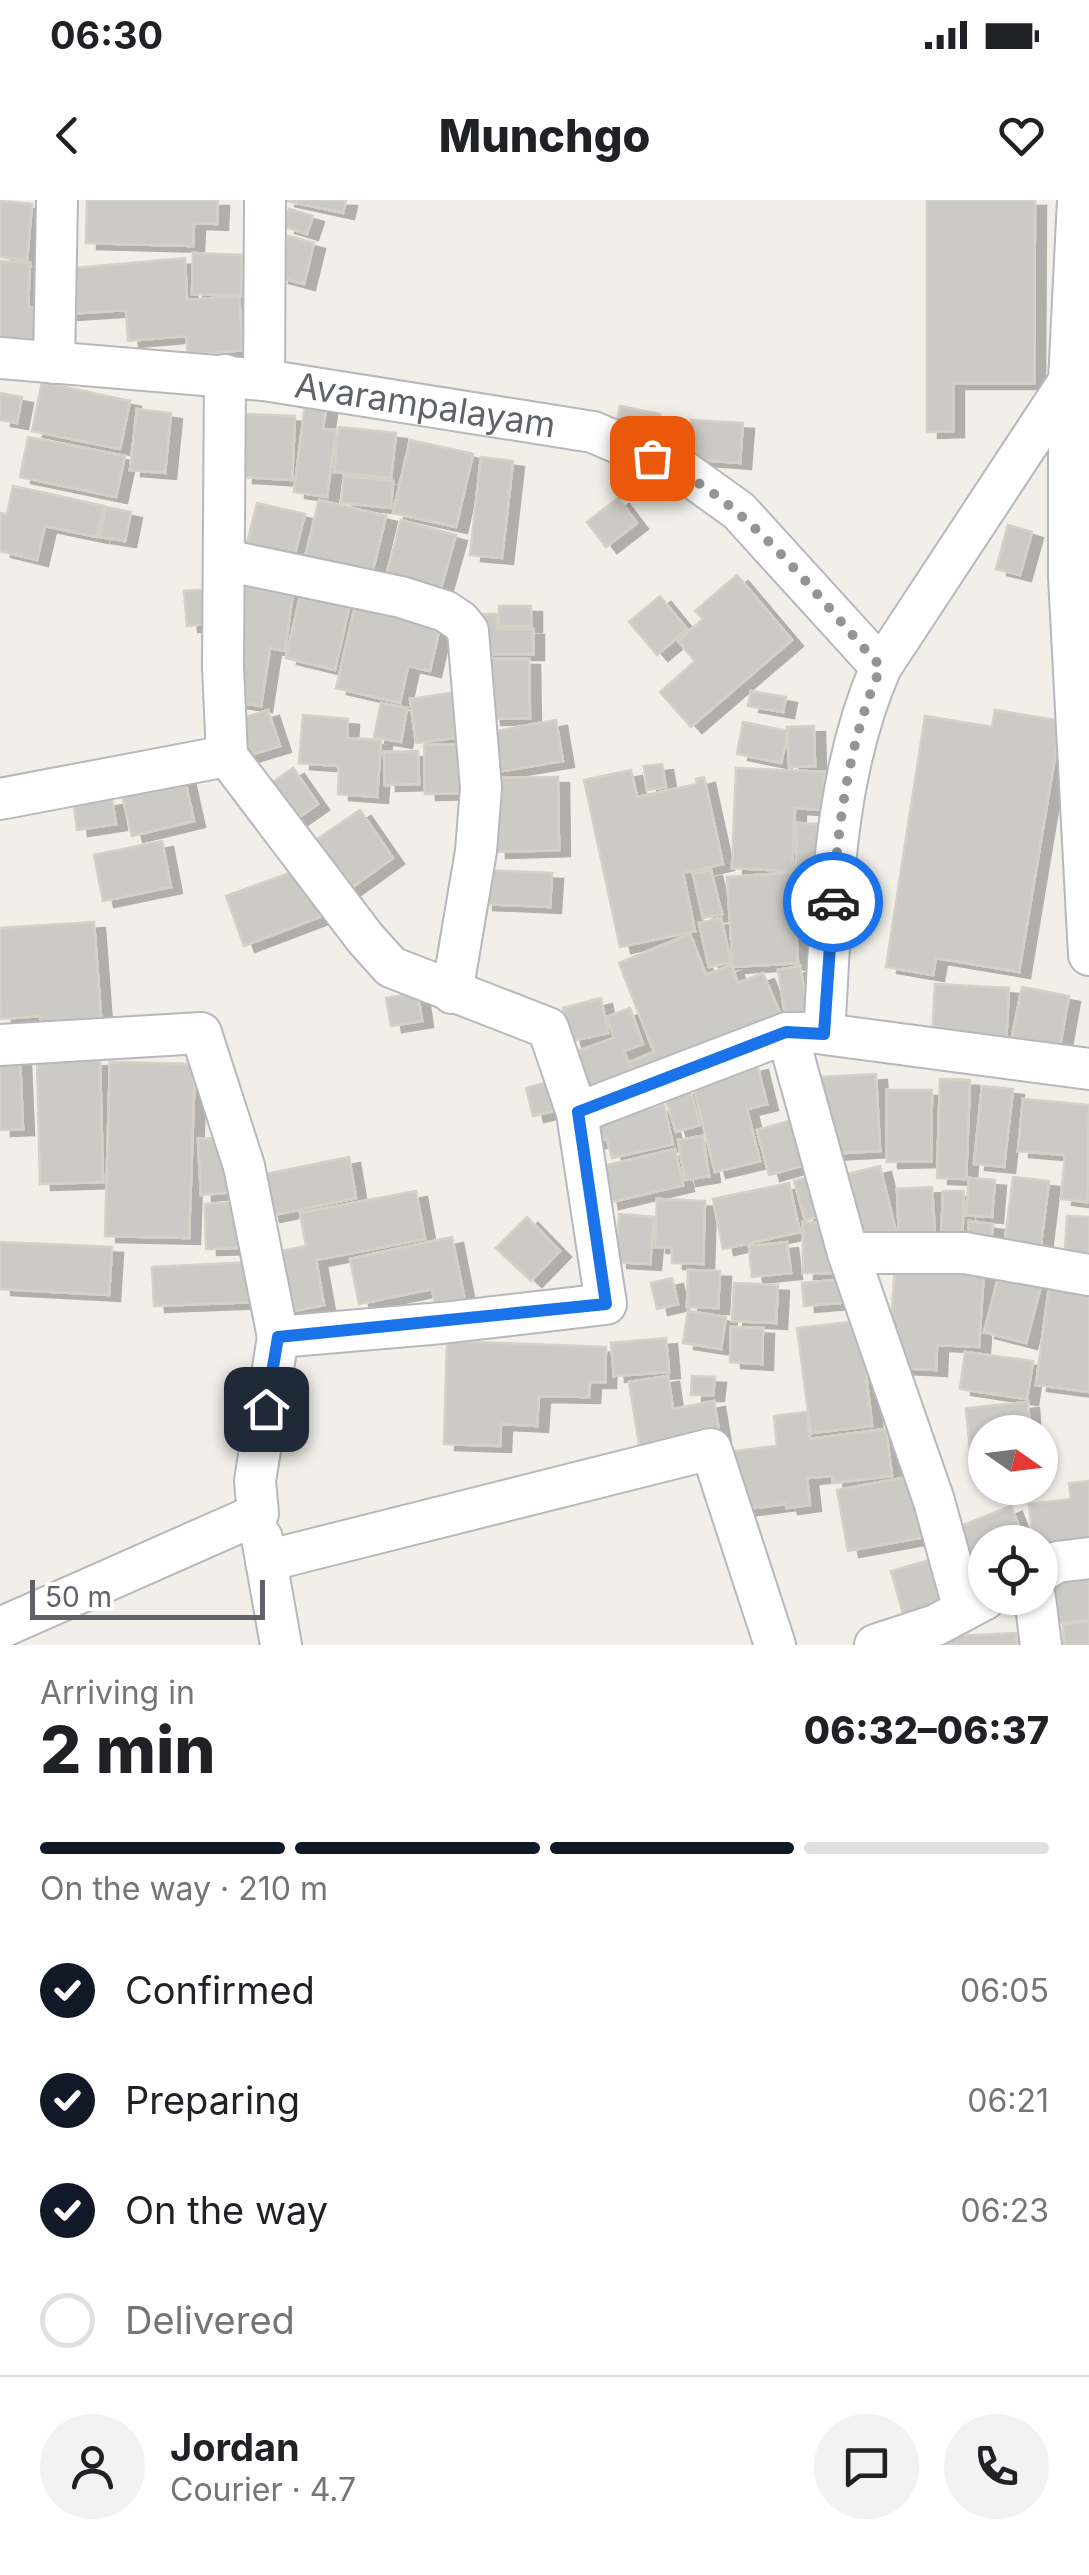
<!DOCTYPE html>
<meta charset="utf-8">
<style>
:root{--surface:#fff;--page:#f2f2f2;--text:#202124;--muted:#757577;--line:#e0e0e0;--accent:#111827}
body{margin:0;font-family:Inter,sans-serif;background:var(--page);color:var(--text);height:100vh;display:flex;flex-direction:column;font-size:38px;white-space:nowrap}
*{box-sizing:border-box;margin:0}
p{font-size:32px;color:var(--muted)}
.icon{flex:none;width:55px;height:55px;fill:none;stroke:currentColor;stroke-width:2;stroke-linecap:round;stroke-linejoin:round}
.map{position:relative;height:1445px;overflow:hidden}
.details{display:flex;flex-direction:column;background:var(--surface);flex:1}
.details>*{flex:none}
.needle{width:65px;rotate:104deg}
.fabs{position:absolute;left:968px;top:1215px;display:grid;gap:20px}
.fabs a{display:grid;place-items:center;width:90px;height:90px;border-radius:50%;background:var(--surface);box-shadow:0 2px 8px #0004;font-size:50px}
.scale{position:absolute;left:30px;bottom:25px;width:235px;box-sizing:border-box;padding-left:10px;border:5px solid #5f6368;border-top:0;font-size:28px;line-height:35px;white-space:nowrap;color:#5f6368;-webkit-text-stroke:8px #fff;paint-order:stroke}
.pin{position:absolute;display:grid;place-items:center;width:85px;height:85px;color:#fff;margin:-42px;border-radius:20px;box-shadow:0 5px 15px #0006}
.courier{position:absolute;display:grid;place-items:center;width:100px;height:100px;margin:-50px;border:8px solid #1a73e8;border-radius:50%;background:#fff;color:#222;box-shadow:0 2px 12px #0007}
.overview em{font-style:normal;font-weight:800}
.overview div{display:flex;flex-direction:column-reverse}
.overview{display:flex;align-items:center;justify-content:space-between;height:170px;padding:0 40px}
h1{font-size:65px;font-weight:800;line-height:75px}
.bar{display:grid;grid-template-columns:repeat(4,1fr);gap:15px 10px;align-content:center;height:120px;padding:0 40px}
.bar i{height:12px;border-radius:8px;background:var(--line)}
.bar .on{background:var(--accent)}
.bar p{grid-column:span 4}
.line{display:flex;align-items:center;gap:25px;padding:0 40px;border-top:2px solid var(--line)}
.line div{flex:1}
.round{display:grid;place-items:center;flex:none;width:105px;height:105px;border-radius:52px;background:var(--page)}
ol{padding:0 40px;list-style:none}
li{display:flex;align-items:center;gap:30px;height:110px}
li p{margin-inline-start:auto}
li .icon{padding:10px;border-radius:50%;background:var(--accent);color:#fff;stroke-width:4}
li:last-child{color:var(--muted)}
li i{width:55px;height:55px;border:5px solid var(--line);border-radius:50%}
.status{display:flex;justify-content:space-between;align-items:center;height:70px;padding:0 50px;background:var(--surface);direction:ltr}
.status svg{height:28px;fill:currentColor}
header{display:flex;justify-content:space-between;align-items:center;height:130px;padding:0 40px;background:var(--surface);font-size:45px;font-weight:800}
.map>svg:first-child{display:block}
.building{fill:#cccac5;stroke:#d6d1c6;stroke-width:2.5;filter:url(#shadow)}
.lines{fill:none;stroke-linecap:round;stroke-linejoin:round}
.minor-casing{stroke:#b5b8bc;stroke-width:44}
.minor{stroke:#fff;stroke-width:40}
.done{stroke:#929495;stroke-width:10;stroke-dasharray:0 18}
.route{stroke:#1a73e8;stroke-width:12}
.labels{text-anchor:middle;stroke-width:8;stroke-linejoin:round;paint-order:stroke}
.street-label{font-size:35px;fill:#5f6368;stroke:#fff}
</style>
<div class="status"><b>06:30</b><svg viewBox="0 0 49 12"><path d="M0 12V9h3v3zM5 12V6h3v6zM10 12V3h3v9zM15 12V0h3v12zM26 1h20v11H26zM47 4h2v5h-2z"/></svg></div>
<header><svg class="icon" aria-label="back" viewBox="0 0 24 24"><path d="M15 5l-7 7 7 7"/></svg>Munchgo<svg class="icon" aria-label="heart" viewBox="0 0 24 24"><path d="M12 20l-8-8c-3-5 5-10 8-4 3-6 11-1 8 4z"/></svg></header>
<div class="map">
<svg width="1089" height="1445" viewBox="0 0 1089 1445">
<defs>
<filter id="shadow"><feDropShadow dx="11" dy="6" stdDeviation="0" flood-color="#0004"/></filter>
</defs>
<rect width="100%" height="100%" fill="#f1efe8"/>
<!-- building -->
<g class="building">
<path d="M87 0H218L217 24 194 23 193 46 86 43Z"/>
<path d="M283 0H346L343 13Z"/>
<path d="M927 0H1035L1034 183H953V231L927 232Z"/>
<path d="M0 1 32 4 27 60 0 57Z"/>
<path d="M289 9 313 16 307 34 284 27Z"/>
<path d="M288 36 314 43 304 84 278 77Z"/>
<path d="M193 53 242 55 241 95 192 94Z"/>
<path d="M185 58 187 100 239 96 243 150 188 155 186 136 128 141 126 110 67 114 64 69Z"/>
<path d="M0 61 30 63 28 107 38 108 37 147 0 145Z"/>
<path d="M42 182 130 201 120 249 32 231Z"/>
<path d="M0 193 22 197 17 223 0 220Z"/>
<path d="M305 205 326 208 323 229 336 230 327 297 294 292Z"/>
<path d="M620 206 660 214 656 236 616 227Z"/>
<path d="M137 209 171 213 165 273 130 270Z"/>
<path d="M246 214 295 216 292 280 242 277Z"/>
<path d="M691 220 743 223 740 263 688 259Z"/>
<path d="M339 227 396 233 391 278 334 272Z"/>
<path d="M28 237 125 256 116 297 20 277Z"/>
<path d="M410 240 473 254 456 327 393 313Z"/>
<path d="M481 257 513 261 502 358 470 355Z"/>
<path d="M344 276 393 281 391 308 341 303Z"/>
<path d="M13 286 104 306 97 337 45 326 37 360 0 351V313L7 314Z"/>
<path d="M618 298 637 323 606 347 587 322Z"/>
<path d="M319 300 386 316 369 386 302 370Z"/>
<path d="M257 303 305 314 293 362 245 351Z"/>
<path d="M106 307 131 312 125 341 100 337Z"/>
<path d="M401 320 456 335 439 395 385 381Z"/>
<path d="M1008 325 1032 332 1020 375 996 369Z"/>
<path d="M737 375 792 440 691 527 660 492 695 461 678 441 703 419 695 411Z"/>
<path d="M246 377 294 384 285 451 270 448 261 506 228 501Z"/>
<path d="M303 384 352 395 335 470 286 458Z"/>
<path d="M215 389 218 423 187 426 184 391Z"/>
<path d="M358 394 440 426 430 471 408 466 400 503 336 488Z"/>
<path d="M660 396 687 429 657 455 629 422Z"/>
<rect x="499" y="406" width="32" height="20"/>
<path d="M483 414H497V429H533V454H483Z"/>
<path d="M490 459H529L530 518 490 519Z"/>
<path d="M463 491 469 536 416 543 410 499Z"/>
<path d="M751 491 786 497 783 512 748 506Z"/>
<path d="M381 503 407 508 401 542 374 537Z"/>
<path d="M268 510 280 546 247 556 236 520Z"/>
<path d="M995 510 1061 521 1019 772 936 758 933 775 886 767 925 516 992 527Z"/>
<path d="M303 515 348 519 347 538 381 540 377 597 338 594 339 566 299 563Z"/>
<path d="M556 520 563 561 491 573 485 533Z"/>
<path d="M743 522 788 531 781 563 737 554Z"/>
<path d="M814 526 815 566 789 567 787 527Z"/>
<path d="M466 544 468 593 425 594 424 545Z"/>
<path d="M418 551 419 584 385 585 384 552Z"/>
<path d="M662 564 666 587 647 590 644 566Z"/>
<path d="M293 568 318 604 291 623 267 586Z"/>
<path d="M736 568 825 572 823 610 795 608 792 671 732 668Z"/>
<path d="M631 570 637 597 697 584 696 579 704 577 723 664 683 673 695 731 620 747 584 580Z"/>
<path d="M184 576 194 621 132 636 121 591Z"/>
<path d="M558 577 559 650 495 652 494 578Z"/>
<path d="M112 599 116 624 77 630 74 605Z"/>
<path d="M360 610 393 658 347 691 313 642Z"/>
<path d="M797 623 818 624 816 670 796 669Z"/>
<path d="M162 641 171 687 103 701 94 655Z"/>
<path d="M303 668 320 717 244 746 226 696Z"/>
<path d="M483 670 552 673 550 707 482 704Z"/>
<path d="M711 670 722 714 703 718 693 674Z"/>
<path d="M813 671 815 712 795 714 798 763 733 767 727 677Z"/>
<path d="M721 718 731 762 709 767 699 723Z"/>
<path d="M94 722 102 830 42 834 40 816 1 819 0 728Z"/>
<path d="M690 734 706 775 731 765 738 783 763 773 782 818 636 877 630 862 654 852 619 763Z"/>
<path d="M800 766 808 812 785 815 778 770Z"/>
<path d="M935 784 1009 788 1006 843 932 839Z"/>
<path d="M1022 787 1069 796 1059 852 1011 842Z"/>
<path d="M418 793 422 821 391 826 386 798Z"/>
<path d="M601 798 608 833 571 841 563 808Z"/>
<path d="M630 808 643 844 624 851 634 879 588 896 572 853 614 838 607 817Z"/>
<path d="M20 858 23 929 0 930V859Z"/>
<path d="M100 860 103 982 40 984 37 862Z"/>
<path d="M110 862 195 864 189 1038 105 1036Z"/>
<path d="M757 864 767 904 747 909 760 961 715 972 692 881Z"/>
<path d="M876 874 880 951 825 954 821 877Z"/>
<path d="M558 879 566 908 533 916 526 888Z"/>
<path d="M940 879 970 880 966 979 937 978Z"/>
<path d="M982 886 1013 889 1004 967 974 964Z"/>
<path d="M689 887 700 925 676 932 664 894Z"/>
<path d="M887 890H932L931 961 887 962Z"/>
<path d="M1023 899 1089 905 1087 1002 1061 999 1065 955 1018 951Z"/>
<path d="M664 905 673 944 612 958 607 939 587 944 582 924Z"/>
<path d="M792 920 805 965 769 975 757 930Z"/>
<path d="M703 936 709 976 685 980 678 940Z"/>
<path d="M229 937 233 992 201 995 198 939Z"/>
<path d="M675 949 683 985 608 1003 600 967Z"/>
<path d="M349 957 356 998 269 1016 261 975Z"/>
<path d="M880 966 896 1032 855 1042 840 976Z"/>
<path d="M817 975 828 1014 805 1020 794 981Z"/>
<path d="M1013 977 1049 981 1039 1060 1003 1056Z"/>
<path d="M969 978 995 980 992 1017 966 1015Z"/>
<path d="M789 983 800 1032 723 1049 713 999Z"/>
<path d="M932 987 935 1034 899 1036 897 989Z"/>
<path d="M416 991 425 1039 316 1060 324 1105 283 1113 272 1053 306 1046 300 1013Z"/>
<path d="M943 991H964L962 1046H941Z"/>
<path d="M657 999 705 1001 703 1064 672 1063V1047H655Z"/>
<path d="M242 1002 243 1048 206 1049 205 1004Z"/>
<path d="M619 1014 654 1017 650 1064 616 1062Z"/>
<path d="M1067 1016 1089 1017V1068L1064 1066Z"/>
<path d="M527 1017 560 1051 531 1081 496 1048Z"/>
<path d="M969 1021 993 1024 990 1051 967 1048Z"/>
<path d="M803 1022 835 1023V1073H803Z"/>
<path d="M452 1037 467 1111 438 1117 432 1089 359 1104 350 1059Z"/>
<path d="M0 1042 112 1047 109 1095 0 1089Z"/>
<path d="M787 1042 791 1073 752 1077 749 1046Z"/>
<path d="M253 1062 254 1102 154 1106 152 1067Z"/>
<path d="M895 1063 984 1069 979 1147 937 1145 936 1170 899 1168 901 1141H890Z"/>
<path d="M688 1070 720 1071 718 1108 687 1107Z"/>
<path d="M999 1075 1041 1086 1026 1143 984 1132Z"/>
<path d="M672 1078 678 1104 657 1109 651 1083Z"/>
<path d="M848 1079 849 1102 804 1106 802 1083Z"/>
<path d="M1050 1079 1089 1084V1192L1036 1185Z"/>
<path d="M734 1083 778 1085 776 1123 732 1121Z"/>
<path d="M688 1111 726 1117 721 1149 683 1143Z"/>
<path d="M860 1121 872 1226 811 1233 797 1128Z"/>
<path d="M731 1127 763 1128 762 1164 730 1162Z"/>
<path d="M666 1138 669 1172 614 1176 611 1143Z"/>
<path d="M447 1141 606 1147 605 1182H590L589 1197 539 1196 537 1226 501 1224 500 1246 444 1244Z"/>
<path d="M965 1152 1033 1161 1027 1199 960 1189Z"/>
<path d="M668 1176 673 1209 714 1201 720 1237 640 1250 629 1182Z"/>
<path d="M692 1176 715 1177 713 1195H691Z"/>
<path d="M1028 1202 1030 1232H985V1260L971 1262 966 1208Z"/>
<path d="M807 1212 810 1239 886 1229 892 1276 833 1283 832 1276 807 1278 810 1305 787 1308 786 1304 732 1311 725 1252 777 1246 774 1216Z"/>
<path d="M919 1275 930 1336 848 1351 837 1290Z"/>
<path d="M1089 1281V1338L1040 1355V1342H1033L1029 1304 1071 1299 1069 1283Z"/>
<path d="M1011 1306 1025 1342H985V1376L963 1385 943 1333Z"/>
<path d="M940 1357 954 1406 905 1421 891 1371Z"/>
<path d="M1089 1379V1420L1057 1423 1053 1383Z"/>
<path d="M1089 1422V1445H1064L1063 1424Z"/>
<path d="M1016 1433 1017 1445H936V1437Z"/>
</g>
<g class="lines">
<!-- minor casing -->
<g class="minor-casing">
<g id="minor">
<path d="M1078 0 1069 181 881 467C831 581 832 711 824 834L1089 869"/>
<path id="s1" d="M0 158 264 180 593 232 682 270 739 311 881 467"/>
<path d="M54 163 57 0"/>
<path d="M264 180 265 0"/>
<path d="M1069 181V377L1089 755"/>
<path d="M225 360 401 397 445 411 460 421 468 431 481 588 476 651 452 793"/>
<path d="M0 599 227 556"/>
<path d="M787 833 848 1053 934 1301 964 1410"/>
<path d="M0 845 201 833 244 966 278 1137"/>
<path d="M577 913 787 833H814"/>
<path d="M848 1053H965L1089 1075"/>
<path d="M262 1338 281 1445"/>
<path d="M266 1361 711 1249 775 1445"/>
<path d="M1040 1372 1057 1362 1089 1358"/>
<path d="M1035 1398 1041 1445"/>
<path d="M0 1428 258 1314 255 1281 278 1137 442 1123 606 1104 577 913 548 828 391 767 365 738 227 556 223 467 225 175"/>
<path d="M875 1445 936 1425 985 1399"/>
</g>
</g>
<!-- minor -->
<use href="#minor" class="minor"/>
</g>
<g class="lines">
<!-- done -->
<path class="done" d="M652 258C748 299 812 392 881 467 849 540 838 623 833 702"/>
<!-- route -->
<path class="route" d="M266 1209 278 1137 606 1104 578 912 786 832 824 834 833 702"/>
</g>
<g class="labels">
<!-- street labels -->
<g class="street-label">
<text dy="12" stroke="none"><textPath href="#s1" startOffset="428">Avarampalayam</textPath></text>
</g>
</g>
</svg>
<div class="fabs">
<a><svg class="needle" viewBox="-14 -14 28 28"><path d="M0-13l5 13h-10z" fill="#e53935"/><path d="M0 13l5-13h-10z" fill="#757577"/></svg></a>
<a><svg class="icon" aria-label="locate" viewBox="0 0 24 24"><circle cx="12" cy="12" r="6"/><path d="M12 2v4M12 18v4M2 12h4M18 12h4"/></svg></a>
</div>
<div class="scale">50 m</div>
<div class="pin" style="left:652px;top:258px;background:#ea580c"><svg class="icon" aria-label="bag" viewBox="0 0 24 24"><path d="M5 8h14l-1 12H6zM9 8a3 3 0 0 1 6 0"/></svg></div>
<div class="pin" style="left:266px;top:1209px;background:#1f2937"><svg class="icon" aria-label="home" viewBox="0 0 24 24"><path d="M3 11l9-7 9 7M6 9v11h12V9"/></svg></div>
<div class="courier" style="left:833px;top:702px"><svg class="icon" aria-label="car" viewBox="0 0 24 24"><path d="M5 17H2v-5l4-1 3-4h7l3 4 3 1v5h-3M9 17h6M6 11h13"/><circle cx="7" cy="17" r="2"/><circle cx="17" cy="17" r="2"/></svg></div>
</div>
<section class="details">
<div class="overview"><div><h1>2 min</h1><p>Arriving in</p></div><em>06:32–06:37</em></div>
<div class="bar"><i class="on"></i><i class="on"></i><i class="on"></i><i></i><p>On the way · 210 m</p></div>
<ol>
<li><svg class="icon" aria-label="check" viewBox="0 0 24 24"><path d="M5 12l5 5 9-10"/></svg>Confirmed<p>06:05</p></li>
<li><svg class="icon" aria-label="check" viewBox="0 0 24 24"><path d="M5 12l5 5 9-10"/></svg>Preparing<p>06:21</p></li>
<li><svg class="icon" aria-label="check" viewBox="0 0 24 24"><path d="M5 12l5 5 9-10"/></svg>On the way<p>06:23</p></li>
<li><i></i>Delivered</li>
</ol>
<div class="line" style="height:180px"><a class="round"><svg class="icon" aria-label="person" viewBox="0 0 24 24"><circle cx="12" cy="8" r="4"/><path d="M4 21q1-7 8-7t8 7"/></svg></a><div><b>Jordan</b><p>Courier · 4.7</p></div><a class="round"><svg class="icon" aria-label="chat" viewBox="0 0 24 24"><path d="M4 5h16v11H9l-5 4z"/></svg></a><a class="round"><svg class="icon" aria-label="phone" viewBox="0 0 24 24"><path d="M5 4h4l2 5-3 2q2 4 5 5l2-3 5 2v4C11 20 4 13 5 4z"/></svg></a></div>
</section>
